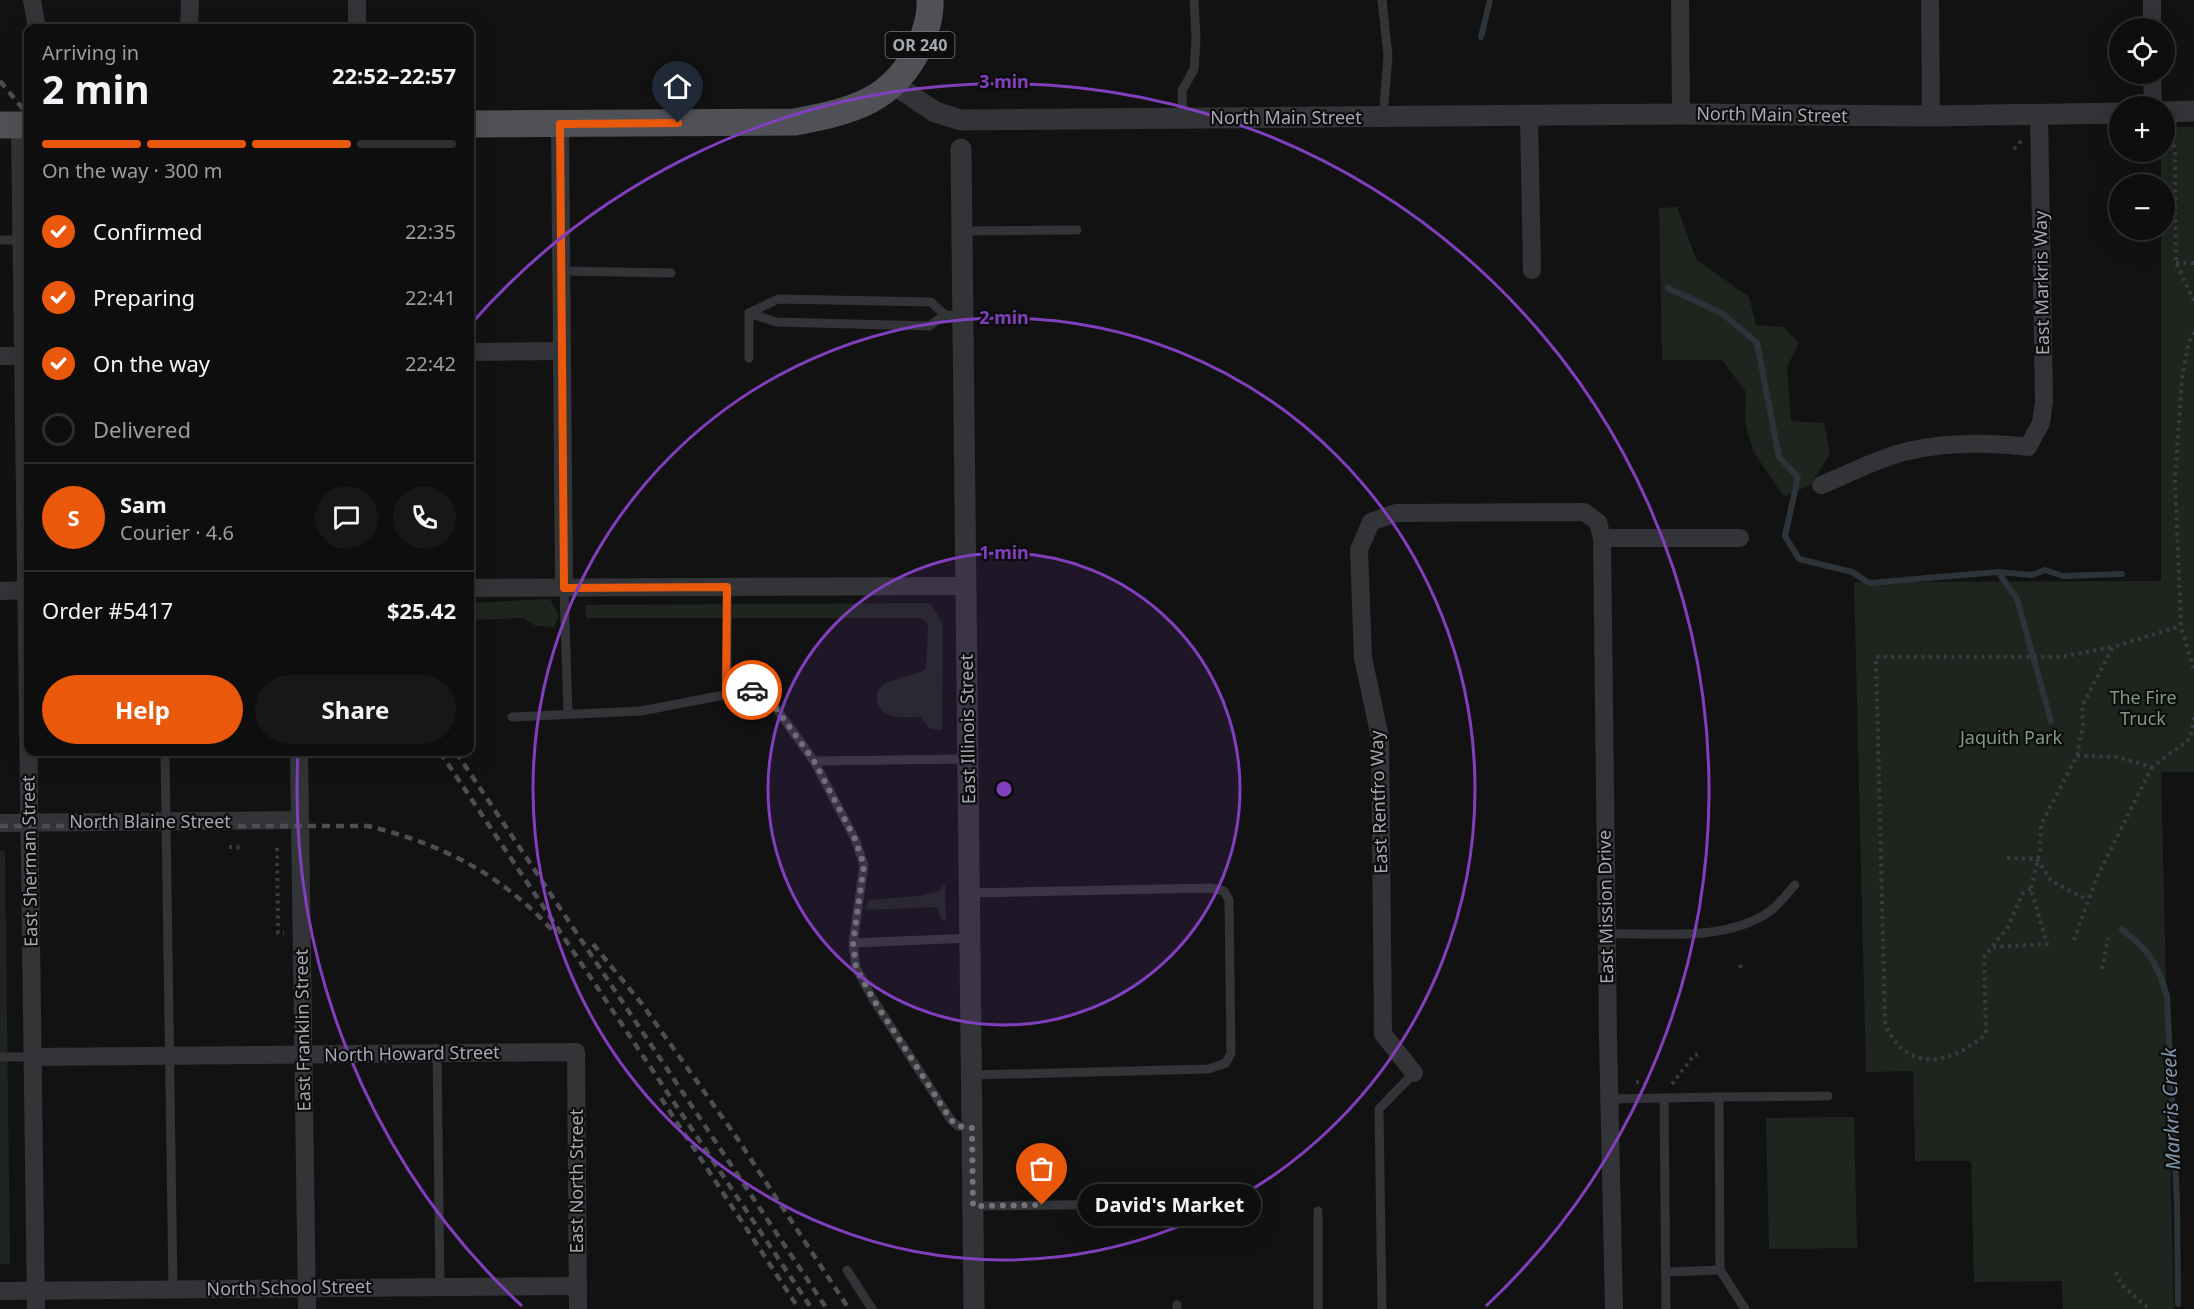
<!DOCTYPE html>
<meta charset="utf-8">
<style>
:root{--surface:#0e0e0e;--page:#171717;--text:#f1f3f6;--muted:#9b9c9e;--line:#2e2e2e;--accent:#ea580c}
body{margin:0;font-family:"Noto Sans",sans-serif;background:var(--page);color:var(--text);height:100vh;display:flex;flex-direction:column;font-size:22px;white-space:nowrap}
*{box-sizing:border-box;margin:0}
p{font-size:20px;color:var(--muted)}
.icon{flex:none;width:33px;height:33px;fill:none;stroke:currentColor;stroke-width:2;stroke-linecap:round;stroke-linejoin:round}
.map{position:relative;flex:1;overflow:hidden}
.sheet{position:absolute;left:24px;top:24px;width:450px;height:732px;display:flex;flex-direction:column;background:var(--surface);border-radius:12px;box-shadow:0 6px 24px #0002,0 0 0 2px var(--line)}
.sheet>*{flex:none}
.buttons{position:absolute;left:2109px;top:18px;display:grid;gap:12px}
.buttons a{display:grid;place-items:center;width:66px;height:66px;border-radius:50%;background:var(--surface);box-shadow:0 6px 24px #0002,0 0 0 2px var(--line);font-size:30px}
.pin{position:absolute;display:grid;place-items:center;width:51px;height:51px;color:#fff;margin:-62px -26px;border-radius:50% 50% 50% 0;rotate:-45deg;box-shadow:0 0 6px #0007}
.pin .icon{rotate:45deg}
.courier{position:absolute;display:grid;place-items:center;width:60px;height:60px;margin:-30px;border:4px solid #ea580c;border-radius:50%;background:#fff;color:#222;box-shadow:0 2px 8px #0007}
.bubble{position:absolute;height:42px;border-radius:21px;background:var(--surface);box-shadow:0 6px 24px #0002,0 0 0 2px var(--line);font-size:20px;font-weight:700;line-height:42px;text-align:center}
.summary em{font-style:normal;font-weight:700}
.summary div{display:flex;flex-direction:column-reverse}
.summary{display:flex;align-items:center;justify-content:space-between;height:102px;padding:0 18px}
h1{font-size:39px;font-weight:700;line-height:45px}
.bar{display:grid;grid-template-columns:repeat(4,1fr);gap:9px 6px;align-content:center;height:72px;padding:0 18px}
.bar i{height:8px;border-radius:4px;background:var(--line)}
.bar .current{background:var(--accent)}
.bar p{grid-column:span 4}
.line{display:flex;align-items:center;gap:15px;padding:0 18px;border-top:2px solid var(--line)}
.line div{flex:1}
.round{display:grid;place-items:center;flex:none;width:63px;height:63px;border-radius:32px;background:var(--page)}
ol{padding:0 18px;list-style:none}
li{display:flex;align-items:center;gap:18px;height:66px}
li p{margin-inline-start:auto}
li .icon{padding:6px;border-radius:50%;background:var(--accent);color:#fff;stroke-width:4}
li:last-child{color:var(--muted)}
li i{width:33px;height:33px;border:3px solid var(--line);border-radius:50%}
.action{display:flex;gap:12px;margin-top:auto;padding:12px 18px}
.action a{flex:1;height:69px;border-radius:36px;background:var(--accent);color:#fff;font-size:24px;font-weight:700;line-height:69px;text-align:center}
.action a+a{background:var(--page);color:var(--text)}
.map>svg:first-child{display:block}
.green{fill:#1e251f}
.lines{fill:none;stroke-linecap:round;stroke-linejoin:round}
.stream{stroke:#2c343a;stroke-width:6}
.path{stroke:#393b3e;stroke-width:4;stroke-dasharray:3 4.5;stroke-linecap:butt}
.service{stroke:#333437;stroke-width:9}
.minor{stroke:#333437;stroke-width:18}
.tertiary{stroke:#333437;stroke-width:21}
.primary{stroke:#4f5156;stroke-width:27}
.rail{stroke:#4c4e52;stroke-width:4.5;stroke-dasharray:8 6;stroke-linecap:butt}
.done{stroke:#71747a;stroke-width:6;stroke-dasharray:0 10.8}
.route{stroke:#ea580c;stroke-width:8}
.ring{fill:none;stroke:#813fbd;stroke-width:3}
.labels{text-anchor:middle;stroke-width:4.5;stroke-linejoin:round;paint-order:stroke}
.shield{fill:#0d0d0e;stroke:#777a81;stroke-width:1.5}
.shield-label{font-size:16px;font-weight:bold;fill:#a4a8b2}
.street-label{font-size:18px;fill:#a4a8b2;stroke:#0d0d0e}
.park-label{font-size:18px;fill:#7d9b7f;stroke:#0d0d0e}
.water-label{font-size:20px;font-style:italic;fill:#7e95aa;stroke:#0d0d0e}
.centre{fill:#813fbd;stroke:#0d0d0e;stroke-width:3}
.ring-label{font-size:18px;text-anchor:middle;font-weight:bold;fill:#813fbd;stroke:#0d0d0e;stroke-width:4.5;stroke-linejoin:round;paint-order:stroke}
</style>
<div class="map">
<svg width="2194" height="1309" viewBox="0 0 2194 1309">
<rect width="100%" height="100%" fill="#121213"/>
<!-- green -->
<g class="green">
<path d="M2165 127H2194V772H2161L2174 1309H2063L2062 1281 1974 1282 1971 1161H1915L1913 1071 1866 1072 1854 582 2161 581V230H2164V184H2161V152H2164Z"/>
<path d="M1677 207 1696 259 1749 297 1756 325 1783 327 1799 343 1787 367 1791 421 1824 423 1830 454 1810 485 1784 497 1753 451 1745 422 1746 392 1722 360H1662L1659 208Z"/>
<path d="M550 599 559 616 554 627 536 626 524 618 470 620V603Z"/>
<path d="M925 603 931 604 943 624 942 730 930 729 920 717C909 717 887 720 880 708 863 677 913 679 926 669L928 624 921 618H586L585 605Z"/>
<path d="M5 850 10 1264H0V851Z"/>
<path d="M945 883 946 922 941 918 937 907 868 910 865 908 869 900 919 896 940 891Z"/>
<path d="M1854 1117 1857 1248 1769 1249 1766 1118Z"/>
</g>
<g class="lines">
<!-- stream -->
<g class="stream">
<path d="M1481 37 1490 0"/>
<path d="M1668 288 1723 314 1757 343 1779 457 1798 477 1785 536 1799 559 1852 572 1869 583 1998 572 2032 575 2045 570 2063 576 2122 574"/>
<path d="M1998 572 2017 599 2051 721"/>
<path d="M2122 930C2149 949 2158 965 2167 996L2177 1202 2178 1304"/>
</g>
<!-- path -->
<g class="path">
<path d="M2170 130 2175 151 2176 263 2194 301"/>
<path d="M2014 149 2021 141"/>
<path d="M2176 263H2194"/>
<path d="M2194 332 2188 345 2182 379 2175 479 2181 626 2194 670"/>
<path d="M2077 756 2117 757 2152 767 2190 739 2194 717"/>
<path d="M229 847 242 848"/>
<path d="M277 848 278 933H284"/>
<path d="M2007 858 2037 859 2051 881 2088 900"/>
<path d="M2031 889 2022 894 2008 927 1984 957 1986 1034C1949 1065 1907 1074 1885 1024L1876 657H2061L2113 647"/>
<path d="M2074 940 2097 877 2152 767"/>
<path d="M1993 947 2047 944 2031 889 2040 851 2041 824 2077 756 2083 725 2082 706 2113 647 2181 626"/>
<path d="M1740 965 1742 972"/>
<path d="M2102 969 2108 938"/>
<path d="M1636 1082 1644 1083"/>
<path d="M1672 1084 1694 1055 1702 1054"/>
<path d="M2116 1272 2121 1284 2149 1309"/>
</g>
<!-- service -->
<g class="service">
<path d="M1382 0 1388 56 1383 117"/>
<path d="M1183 117 1182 91 1194 69 1196 39 1194 0"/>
<path d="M962 231 1077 230"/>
<path d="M0 240H21"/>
<path d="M562 271 671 273"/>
<path d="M945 315 931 302 778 299 749 313 776 322 929 326 945 315 963 316"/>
<path d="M749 358V313"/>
<path d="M564 588 568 714"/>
<path d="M727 696V587"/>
<path d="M512 717 641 711 750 690 759 691 768 697 814 761"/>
<path d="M165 752 173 1289"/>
<path d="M968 759 814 761 855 839 864 865 853 943 856 968 873 999 951 1120 958 1126 972 1128"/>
<path d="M970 893 1211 888 1224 891 1229 900 1231 1053 1226 1063 1208 1069 972 1075"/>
<path d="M1606 934C1660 932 1722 943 1769 912 1779 905 1787 893 1795 885"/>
<path d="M853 943 970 938"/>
<path d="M437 1053 440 1287"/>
<path d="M0 1057H32"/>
<path d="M1719 1097 1828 1096"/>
<path d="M1664 1098 1666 1309"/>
<path d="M1609 1099 1719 1097 1720 1270 1745 1309"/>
<path d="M973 1206 1157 1204"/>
<path d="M1318 1211V1309"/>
<path d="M847 1270 872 1309"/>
<path d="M1666 1272 1720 1270"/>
<path d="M1177 1305V1309"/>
<path d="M1382 1309 1379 1109 1414 1073"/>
</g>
<!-- minor -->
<g class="minor">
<path d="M32 0 37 28"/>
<path d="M357 0V28"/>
<path d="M1680 0 1681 114"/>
<path d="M1930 0 1931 116"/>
<path d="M2152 0V28"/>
<path d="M189 28 190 0"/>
<path d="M2152 74 2153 106"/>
<path d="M1529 116 1532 270"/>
<path d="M560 124 564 588"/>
<path d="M20 125 36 1309"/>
<path d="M470 352 562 351"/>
<path d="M0 356H23"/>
<path d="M1821 485C1849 474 1878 458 1908 451 1948 442 1987 442 2028 447L2041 423 2044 401 2039 114"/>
<path d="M1602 538H1740"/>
<path d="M470 588 966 586"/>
<path d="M0 591 28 590"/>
<path d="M299 752 307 1309"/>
<path d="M0 823 300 820"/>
<path d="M32 1057 576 1052 578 1309"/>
<path d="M1414 1073 1383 1034 1380 737 1363 658 1359 550 1371 522 1396 513 1584 512 1598 522 1602 538 1608 1038 1614 1309"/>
<path d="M0 1291 578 1286"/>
</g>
<!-- tertiary -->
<g class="tertiary">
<path d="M895 85 935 112 961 120 1681 114 1931 116 2120 113"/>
<path d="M2164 112 2194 111"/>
<path d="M961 149 974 1309"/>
</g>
<!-- primary -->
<g class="primary">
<path d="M470 124 795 122C851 111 894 102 920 45 926 31 931 16 930 0"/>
<path d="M0 125H28"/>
</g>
<!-- rail -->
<g class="rail">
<path d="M0 81 28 115"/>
<path d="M440 752 812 1309"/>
<path d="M456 752 827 1309"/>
<path d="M0 826H368C442 844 501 874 553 931"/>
<path d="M593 944 642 1004 737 1138 849 1309"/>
<path d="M661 1098 799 1309"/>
</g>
</g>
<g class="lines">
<!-- done -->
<path class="done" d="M752 690 768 697 814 761 855 839 864 865 853 943 856 968 873 999 951 1120 958 1126 972 1128 973 1206 1042 1205"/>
<!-- route -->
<path class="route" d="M678 123 560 124 564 588 727 587 726 696 752 690"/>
</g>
<!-- distance rings -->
<circle cx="1004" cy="789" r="236" fill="#813fbd" fill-opacity=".12"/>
<g class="ring">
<circle cx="1004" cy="789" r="236"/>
<circle cx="1004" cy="789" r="471"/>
<path d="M522 1306A707 707 0 0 1 298 752M470 325A707 707 0 1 1 1486 1306"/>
</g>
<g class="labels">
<!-- shield labels -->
<rect class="shield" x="885.5" y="32" width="69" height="26" rx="4.5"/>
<g class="shield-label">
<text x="920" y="51">OR 240</text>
</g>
<!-- street labels -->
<g class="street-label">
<text transform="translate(1772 115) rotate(1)" y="6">North Main Street</text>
<text x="1286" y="124">North Main Street</text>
<text transform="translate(2042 283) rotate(-91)" y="6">East Markris Way</text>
<text transform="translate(968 729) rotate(-91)" y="6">East Illinois Street</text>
<text transform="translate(1379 802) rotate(-92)" y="6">East Rentfro Way</text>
<text x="150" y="828">North Blaine Street</text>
<text transform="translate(30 861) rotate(-91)" y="6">East Sherman Street</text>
<text transform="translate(1606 907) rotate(-91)" y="6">East Mission Drive</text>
<text transform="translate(303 1030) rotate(-91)" y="6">East Franklin Street</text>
<text transform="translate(412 1054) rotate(-1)" y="6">North Howard Street</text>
<text transform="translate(577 1181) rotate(-90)" y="6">East North Street</text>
<text transform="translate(289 1288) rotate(-1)" y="6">North School Street</text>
</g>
<!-- park labels -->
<g class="park-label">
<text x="2143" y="704">The Fire<tspan x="2143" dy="21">Truck</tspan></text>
<text x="2011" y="744">Jaquith Park</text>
</g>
<!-- water labels -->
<g class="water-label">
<text transform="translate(2171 1109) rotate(-92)" y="7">Markris Creek</text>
</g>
</g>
<circle cx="1004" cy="789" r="9" class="centre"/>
<g class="ring-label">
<text x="1004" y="88">3 min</text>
<text x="1004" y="324">2 min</text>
<text x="1004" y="559">1 min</text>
</g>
</svg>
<div class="buttons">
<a><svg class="icon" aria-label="locate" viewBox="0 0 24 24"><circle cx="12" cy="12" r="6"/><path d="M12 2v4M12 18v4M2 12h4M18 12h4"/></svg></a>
<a>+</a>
<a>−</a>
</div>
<div class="pin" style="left:1042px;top:1205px;background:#ea580c"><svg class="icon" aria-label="bag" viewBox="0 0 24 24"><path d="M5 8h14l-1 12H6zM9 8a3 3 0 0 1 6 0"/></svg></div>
<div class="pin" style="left:678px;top:123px;background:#1f2937"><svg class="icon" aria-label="home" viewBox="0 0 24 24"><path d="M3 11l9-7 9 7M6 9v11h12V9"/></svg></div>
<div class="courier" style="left:752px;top:690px"><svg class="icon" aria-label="car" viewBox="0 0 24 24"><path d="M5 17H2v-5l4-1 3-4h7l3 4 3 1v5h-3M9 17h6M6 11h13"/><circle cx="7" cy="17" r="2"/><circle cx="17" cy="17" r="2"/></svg></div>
<div class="bubble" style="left:1078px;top:1184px;width:183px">David's Market</div>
<section class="sheet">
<div class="summary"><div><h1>2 min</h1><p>Arriving in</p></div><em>22:52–22:57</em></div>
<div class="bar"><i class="current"></i><i class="current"></i><i class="current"></i><i></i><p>On the way · 300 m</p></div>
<ol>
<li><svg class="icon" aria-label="check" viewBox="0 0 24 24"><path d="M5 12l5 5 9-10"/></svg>Confirmed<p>22:35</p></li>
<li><svg class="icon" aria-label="check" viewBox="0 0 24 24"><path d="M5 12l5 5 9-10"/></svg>Preparing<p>22:41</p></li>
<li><svg class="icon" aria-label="check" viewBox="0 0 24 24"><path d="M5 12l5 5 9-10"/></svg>On the way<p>22:42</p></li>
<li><i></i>Delivered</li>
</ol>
<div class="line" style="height:108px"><b class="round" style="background:var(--accent);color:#fff">S</b><div><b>Sam</b><p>Courier · 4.6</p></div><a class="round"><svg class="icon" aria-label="chat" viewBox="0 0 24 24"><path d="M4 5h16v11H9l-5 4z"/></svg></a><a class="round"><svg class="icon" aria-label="phone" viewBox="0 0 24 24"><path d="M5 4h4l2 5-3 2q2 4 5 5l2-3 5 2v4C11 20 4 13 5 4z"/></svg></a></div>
<div class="line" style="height:78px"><div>Order #5417</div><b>$25.42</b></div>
<div class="action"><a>Help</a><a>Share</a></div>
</section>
</div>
